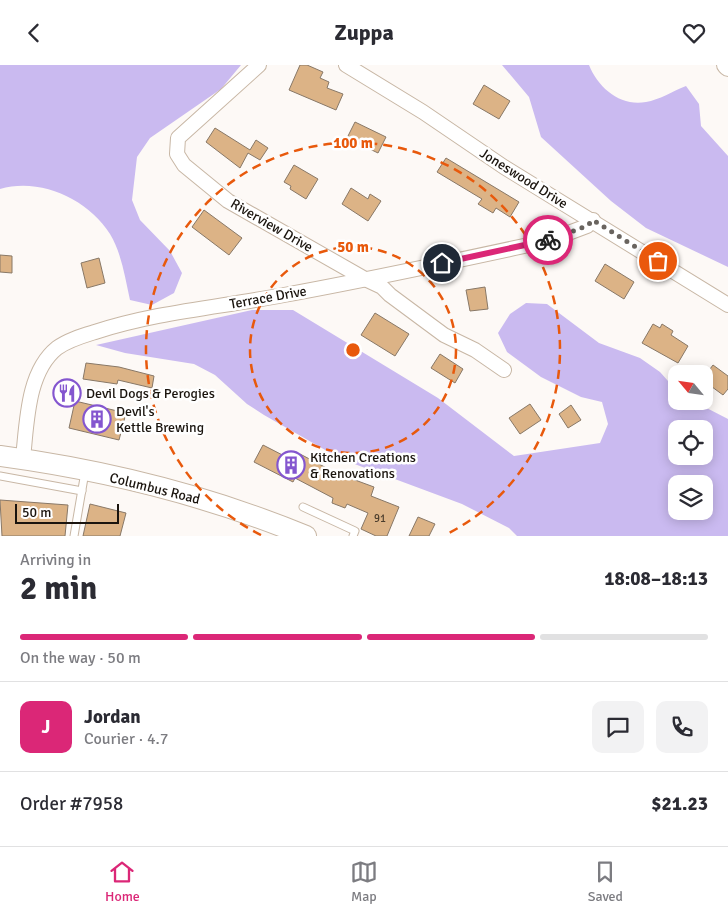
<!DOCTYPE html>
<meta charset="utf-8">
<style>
:root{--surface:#fff;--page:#f2f2f3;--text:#2b2b33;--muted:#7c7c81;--line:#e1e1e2;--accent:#db2777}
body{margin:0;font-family:Signika,sans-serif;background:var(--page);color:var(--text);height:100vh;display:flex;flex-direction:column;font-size:19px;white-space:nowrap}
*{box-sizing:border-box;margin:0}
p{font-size:16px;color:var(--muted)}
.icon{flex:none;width:28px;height:28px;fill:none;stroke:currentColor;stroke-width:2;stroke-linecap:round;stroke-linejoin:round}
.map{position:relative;height:471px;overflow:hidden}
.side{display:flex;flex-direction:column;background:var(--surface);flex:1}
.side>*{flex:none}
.needle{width:32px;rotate:299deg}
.buttons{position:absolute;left:668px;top:300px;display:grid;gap:10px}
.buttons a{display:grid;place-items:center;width:45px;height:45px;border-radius:10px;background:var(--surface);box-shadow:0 2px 12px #0003;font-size:25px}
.scale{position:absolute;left:15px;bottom:12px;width:104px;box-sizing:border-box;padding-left:5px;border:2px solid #1a140e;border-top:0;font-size:14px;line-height:18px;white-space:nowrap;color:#1a140e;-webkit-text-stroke:4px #fff;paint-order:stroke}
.pin{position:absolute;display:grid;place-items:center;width:42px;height:42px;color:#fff;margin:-21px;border:2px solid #fff;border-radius:50%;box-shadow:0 1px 5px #0007}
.courier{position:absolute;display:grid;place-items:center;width:50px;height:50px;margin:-25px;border:4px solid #db2777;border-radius:50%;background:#fff;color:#222;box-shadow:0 1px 6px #0007}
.headline em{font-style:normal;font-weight:800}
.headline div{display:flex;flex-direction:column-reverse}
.headline{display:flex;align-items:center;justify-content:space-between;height:85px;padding:0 20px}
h1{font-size:32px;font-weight:800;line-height:38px}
.bar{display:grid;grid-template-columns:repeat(4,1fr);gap:8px 5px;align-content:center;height:60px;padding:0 20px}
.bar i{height:6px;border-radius:4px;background:var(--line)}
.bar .on{background:var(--accent)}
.bar p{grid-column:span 4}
.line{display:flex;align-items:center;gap:12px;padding:0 20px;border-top:1px solid var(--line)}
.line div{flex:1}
.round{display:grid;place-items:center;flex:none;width:52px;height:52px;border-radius:10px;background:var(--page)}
header{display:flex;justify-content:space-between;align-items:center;height:65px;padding:0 20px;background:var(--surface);font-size:22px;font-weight:800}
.tab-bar{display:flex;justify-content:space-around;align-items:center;height:70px;border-top:1px solid var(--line);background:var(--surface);font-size:14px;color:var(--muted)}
.tab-bar a{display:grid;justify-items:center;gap:2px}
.tab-bar .on{color:var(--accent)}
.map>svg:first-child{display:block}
.forest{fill:#cabaf0;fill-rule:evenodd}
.building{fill:#dcb386;stroke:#887867}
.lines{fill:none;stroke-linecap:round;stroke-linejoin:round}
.service-casing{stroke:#c8b7a5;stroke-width:9}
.minor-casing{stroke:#c8b7a5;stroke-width:16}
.tertiary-casing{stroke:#c8b7a5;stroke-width:20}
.secondary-casing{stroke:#c8b7a5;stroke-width:22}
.service{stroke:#fff;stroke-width:7}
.minor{stroke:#fff;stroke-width:14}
.tertiary{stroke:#fff;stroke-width:18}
.secondary{stroke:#fff;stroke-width:20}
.done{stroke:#69645f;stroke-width:5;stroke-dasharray:0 9}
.route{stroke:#db2777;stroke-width:6}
.ring{fill:none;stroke:#e8590c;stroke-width:2.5;stroke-dasharray:9 6}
.labels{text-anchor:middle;stroke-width:5;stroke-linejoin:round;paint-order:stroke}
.number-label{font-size:11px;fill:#4a3c2c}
.street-label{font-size:14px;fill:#1a140e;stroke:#fff}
.poi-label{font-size:14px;fill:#1a140e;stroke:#fff;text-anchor:start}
.centre{fill:#e8590c;stroke:#fff;stroke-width:2.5}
.ring-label{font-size:15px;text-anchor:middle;font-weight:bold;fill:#e8590c;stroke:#fff;stroke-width:5;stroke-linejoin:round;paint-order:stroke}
</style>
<header><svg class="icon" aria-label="back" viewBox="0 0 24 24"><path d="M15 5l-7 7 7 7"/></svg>Zuppa<svg class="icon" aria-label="heart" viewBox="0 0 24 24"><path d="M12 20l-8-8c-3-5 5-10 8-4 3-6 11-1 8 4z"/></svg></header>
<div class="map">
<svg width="728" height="471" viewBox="0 0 728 471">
<rect width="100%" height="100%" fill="#fdf9f6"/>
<!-- forest -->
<g class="forest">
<path d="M0 0H241L221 24 150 73 137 92 132 135 140 155 170 186 182 208 174 228 152 240 130 235C125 213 122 189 110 169 88 134 40 112 0 124Z"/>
<path d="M502 0H589C598 23 621 42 646 37 659 35 673 26 686 21L699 39 701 61 728 91V202L646 163 611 136 541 72 529 32Z"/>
<path d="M526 238 547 239 599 278 640 293 660 307 676 325V336H693L728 354V471H517L509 463 462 439 341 394 264 350 247 339 215 310 194 299 125 288 96 280 252 245H293L438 333 514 391 600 378 608 359 602 337 581 332 541 312 507 287 498 268 510 249ZM676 364H704V391H676ZM676 419H704V446H676Z"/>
</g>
<!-- building -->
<g class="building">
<path d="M300 0H307L323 7 320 13 329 17 327 23 343 29 336 45 289 25Z"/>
<path d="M484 20 510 36 499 54 473 39Z"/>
<path d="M355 57 386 72 378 88 347 73Z"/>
<path d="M215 63 250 85 256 75 268 83 260 95 248 88 240 103 206 77Z"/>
<path d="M446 93 519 137 510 152 496 143 493 148 478 139 482 134 437 107Z"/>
<path d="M294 100 318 114 306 134 290 124 291 121 284 117Z"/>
<path d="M351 123 368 134 370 129 381 136 368 156 342 139Z"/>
<path d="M204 145 242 173 229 190 192 162Z"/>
<path d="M0 190 12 191V208L0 207Z"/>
<path d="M99 193 105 218 87 223 81 198Z"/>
<path d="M605 199 634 217 624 234 595 216Z"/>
<path d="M485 222 488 244 470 246 466 225Z"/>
<path d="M375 248 409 269 395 291 361 270Z"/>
<path d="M653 259 660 263 662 259 673 266 671 270 688 281 678 298 642 278Z"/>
<path d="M440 289 463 304 455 318 431 303Z"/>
<path d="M86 298 119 302 154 311 152 323 118 315 117 319 83 314Z"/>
<path d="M713 300 728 311V324L723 330 704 316V312Z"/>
<path d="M75 336 126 348 119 375 69 363Z"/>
<path d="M530 339 541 355 520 369 509 353Z"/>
<path d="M571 340 581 355 568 363 559 349Z"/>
<path d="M263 380 296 397 300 389 336 408 374 422 371 431 399 442 387 471H376L361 464 368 448 347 439 345 443 332 438 333 433 295 413 293 417 254 397Z"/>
<path d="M0 435 68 440 65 471H2Z"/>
<path d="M90 439 126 448 120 471H83Z"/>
<path d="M418 452 435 459 429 471H409Z"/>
</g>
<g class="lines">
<!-- service casing -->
<g class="service-casing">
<g id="service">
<path d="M0 411 82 426"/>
<path d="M303 442 355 466 353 471"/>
<path d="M74 471 85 407"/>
</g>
</g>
<!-- minor casing -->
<g class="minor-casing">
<g id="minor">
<path d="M259 0 178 73 177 89 184 100 228 136 365 214 382 222 390 230 444 270 475 285 504 305"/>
<path d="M346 0 423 47 504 102 728 240"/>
<path d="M23 393C27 358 27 307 57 283 68 275 82 271 95 267 156 247 221 242 284 230 372 214 460 195 547 176L587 161 593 155"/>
</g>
</g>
<!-- tertiary casing -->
<g class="tertiary-casing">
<path id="tertiary" d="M726 0 728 2"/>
</g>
<!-- secondary casing -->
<g class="secondary-casing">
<path id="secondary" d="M0 391C104 405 209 431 306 471"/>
</g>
<!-- service -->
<use href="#service" class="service"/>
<!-- minor -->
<use href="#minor" class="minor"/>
<!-- tertiary -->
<use href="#tertiary" class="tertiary"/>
<!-- secondary -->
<use href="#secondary" class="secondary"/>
</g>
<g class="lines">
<!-- done -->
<path class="done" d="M548 175 587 161 593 155 658 196"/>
<!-- route -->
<path class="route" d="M442 198 548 175"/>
</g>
<!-- distance rings -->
<g class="ring">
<circle cx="353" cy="285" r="103"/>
<path d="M261 470A207 207 0 1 1 445 470"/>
</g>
<!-- icons -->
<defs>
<g id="restaurant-ring" transform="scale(1.4375)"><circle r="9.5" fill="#fff" stroke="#8456cf" stroke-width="1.5"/><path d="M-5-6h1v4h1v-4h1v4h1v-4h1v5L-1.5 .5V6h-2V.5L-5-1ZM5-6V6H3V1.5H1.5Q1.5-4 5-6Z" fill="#8456cf"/></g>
<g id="building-ring" transform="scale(1.4375)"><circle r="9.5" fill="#fff" stroke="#8456cf" stroke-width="1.5"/><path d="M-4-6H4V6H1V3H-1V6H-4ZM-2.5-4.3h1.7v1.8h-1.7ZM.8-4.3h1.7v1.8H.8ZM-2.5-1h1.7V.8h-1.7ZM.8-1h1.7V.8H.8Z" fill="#8456cf"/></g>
</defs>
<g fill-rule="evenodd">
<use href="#restaurant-ring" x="67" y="328"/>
<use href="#building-ring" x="97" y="354"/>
<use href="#building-ring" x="291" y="400"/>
</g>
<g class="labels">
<!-- number labels -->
<g class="number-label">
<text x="380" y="457">91</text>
</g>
<!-- street labels -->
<g class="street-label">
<text transform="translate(524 113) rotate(32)" y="5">Joneswood Drive</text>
<text transform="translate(272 160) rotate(30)" y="5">Riverview Drive</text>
<text transform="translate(268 232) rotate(-10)" y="5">Terrace Drive</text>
<text transform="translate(155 423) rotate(14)" y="5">Columbus Road</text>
</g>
<!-- poi labels -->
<g class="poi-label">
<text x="86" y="333">Devil Dogs &amp; Perogies</text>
<text x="116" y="351">Devil's<tspan x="116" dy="16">Kettle Brewing</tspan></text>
<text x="310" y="397">Kitchen Creations<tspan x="310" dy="16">&amp; Renovations</tspan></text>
</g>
</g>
<circle cx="353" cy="285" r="8" class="centre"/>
<g class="ring-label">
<text x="353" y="83">100 m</text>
<text x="353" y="187">50 m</text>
</g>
</svg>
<div class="buttons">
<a><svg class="needle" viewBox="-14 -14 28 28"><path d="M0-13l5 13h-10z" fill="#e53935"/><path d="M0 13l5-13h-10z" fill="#7c7c81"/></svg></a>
<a><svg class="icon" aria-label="locate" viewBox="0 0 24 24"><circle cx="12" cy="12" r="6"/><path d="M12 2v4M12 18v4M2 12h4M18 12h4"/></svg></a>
<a><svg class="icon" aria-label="layers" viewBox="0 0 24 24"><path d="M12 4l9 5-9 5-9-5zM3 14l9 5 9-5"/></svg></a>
</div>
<div class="scale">50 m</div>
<div class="pin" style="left:658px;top:196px;background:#ea580c"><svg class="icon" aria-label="bag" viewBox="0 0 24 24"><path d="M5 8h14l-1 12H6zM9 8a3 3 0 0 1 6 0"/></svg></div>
<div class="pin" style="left:442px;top:198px;background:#1f2937"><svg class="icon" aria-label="home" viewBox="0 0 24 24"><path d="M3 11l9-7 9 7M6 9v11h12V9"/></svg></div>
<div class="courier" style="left:548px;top:175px"><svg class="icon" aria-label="bike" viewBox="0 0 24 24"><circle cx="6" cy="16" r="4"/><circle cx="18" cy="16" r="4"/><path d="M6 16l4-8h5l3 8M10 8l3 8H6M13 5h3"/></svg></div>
</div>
<section class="side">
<div class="headline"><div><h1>2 min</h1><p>Arriving in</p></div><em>18:08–18:13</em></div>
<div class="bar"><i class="on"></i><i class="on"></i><i class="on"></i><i></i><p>On the way · 50 m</p></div>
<div class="line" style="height:90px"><b class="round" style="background:var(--accent);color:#fff">J</b><div><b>Jordan</b><p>Courier · 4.7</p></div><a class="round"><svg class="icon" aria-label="chat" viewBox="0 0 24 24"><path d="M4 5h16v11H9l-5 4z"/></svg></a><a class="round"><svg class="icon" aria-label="phone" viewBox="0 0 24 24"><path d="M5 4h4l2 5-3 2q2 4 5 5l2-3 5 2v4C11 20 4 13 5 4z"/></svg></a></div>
<div class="line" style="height:65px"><div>Order #7958</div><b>$21.23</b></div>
</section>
<nav class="tab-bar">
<a class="on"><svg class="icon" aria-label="home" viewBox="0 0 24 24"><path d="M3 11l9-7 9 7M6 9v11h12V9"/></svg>Home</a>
<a><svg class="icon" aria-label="map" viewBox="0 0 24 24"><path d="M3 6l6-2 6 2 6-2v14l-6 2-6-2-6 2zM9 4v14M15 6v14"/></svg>Map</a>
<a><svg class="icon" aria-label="saved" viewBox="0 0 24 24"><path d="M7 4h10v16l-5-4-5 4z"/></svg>Saved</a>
</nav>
